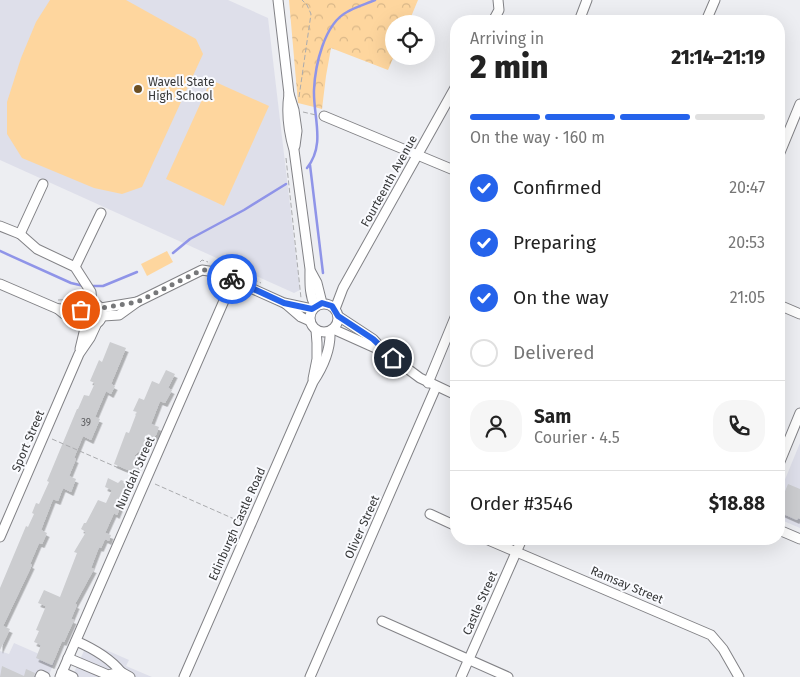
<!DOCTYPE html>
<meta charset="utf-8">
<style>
:root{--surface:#fff;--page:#f6f6f6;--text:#222;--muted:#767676;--line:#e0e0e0;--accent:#2563eb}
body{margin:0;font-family:"Fira Sans",sans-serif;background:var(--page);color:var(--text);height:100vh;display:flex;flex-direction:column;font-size:19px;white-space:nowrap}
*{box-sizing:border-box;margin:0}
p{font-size:16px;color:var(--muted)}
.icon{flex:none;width:28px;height:28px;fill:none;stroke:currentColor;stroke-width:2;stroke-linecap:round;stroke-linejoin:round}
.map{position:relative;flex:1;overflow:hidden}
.panel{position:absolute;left:450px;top:15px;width:335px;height:530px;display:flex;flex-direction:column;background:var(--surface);border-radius:20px;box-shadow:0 5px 20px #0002}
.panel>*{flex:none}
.controls{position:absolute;left:385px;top:15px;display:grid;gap:10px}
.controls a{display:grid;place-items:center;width:50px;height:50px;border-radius:50%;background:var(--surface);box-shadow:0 5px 20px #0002;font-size:25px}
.pin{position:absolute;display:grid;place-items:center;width:42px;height:42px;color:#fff;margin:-21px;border:2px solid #fff;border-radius:50%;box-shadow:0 1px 5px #0007}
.courier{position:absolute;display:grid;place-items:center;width:50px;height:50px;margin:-25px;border:4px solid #2563eb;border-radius:50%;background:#fff;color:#222;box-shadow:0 1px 6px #0007}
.head em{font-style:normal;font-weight:800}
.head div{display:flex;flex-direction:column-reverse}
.head{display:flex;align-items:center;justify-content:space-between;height:85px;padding:0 20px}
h1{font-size:32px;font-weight:800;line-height:38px}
.bar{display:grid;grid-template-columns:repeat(4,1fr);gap:8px 5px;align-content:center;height:60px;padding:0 20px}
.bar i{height:6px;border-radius:4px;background:var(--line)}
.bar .selected{background:var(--accent)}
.bar p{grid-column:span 4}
.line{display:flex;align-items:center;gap:12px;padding:0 20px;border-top:1px solid var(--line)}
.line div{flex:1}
.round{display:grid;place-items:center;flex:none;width:52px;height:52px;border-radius:20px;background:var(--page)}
ol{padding:0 20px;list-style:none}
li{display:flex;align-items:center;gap:15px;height:55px}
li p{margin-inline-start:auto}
li .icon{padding:5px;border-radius:50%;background:var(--accent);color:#fff;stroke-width:4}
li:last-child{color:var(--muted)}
li i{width:28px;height:28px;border:2px solid var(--line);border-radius:50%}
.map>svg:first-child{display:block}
.built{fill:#dedfea}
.grass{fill:#fed69e}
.park{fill:url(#park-crowns)}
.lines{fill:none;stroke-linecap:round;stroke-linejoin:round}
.stream{stroke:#8f94e8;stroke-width:2.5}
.building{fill:#cccdd0;filter:url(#shadow)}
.minor-casing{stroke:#828286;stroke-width:11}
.path{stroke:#aaabae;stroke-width:1;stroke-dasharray:5 2.5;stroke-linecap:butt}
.minor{stroke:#fff;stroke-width:9}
.done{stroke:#77787a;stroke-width:5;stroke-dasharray:0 9}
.route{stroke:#2563eb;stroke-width:6}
.poi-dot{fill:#6d5023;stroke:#fafbff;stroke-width:2}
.labels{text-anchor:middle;stroke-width:4;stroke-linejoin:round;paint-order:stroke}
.number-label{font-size:10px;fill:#5c5d5f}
.poi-label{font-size:12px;fill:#373839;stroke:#fafbff;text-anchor:start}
.street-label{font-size:12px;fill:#373839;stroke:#fafbff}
</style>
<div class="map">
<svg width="800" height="677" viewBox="0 0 800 677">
<defs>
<pattern id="park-crowns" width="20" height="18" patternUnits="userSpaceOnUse" patternTransform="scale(1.25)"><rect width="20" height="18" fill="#fed69e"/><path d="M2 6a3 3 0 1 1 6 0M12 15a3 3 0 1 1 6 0" fill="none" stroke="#dab889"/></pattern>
<filter id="shadow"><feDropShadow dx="2.5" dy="4" stdDeviation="0" flood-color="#0004"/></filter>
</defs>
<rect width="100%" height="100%" fill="#edeef2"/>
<!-- built -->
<g class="built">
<path d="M0 0H228L268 18 300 290 294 293 0 160Z"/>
<path d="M800 443V528L779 519V494Z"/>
<path d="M88 642 129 660 126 666 152 677H72Z"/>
<path d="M14 643 55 661 48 677H0V651L9 654Z"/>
</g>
<!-- grass -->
<g class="grass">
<path d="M50 0H126L196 39 203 54 142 187 122 194 94 188 22 158 7 134V102L21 58 36 22Z"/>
<path d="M211 80 269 106 224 206 166 179Z"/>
<path d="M167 251 173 262 147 276 141 264Z"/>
</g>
<!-- park -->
<path class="park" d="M289 0H418L408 24H394V56L388 70 331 48 326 76 322 109 298 103Z"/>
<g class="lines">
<!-- stream -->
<g class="stream">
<path d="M310 165 323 273"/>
<path d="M307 168C326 144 313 117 314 90 315 66 324 24 347 12 355 7 366 4 375 0"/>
<path d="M0 251 71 283 84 286"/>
<path d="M173 253 190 239 244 210 286 184"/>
<path d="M89 286H103L137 272"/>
</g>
</g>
<!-- building -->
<g class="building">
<path d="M110 342 126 348 111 384 115 386 111 394 106 391 95 417 100 419 91 440 83 436 74 458 76 459 69 476 76 479 71 492 63 488 58 501 53 499 41 530 47 533 42 544 39 543 30 564 32 565 3 626 10 629 0 650V588L26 526 28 527 34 514 32 513 36 503 39 504 49 482 47 481 77 409H78L84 395 89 396 95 383 90 381 99 360 102 362Z"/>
<path d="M166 370 175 374 168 388 172 390 165 403 160 401 151 424 159 427 156 435 134 456 141 459 135 473 114 464 126 432 129 433 137 412 133 411 139 398 144 400 152 381 159 384Z"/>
<path d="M108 478 118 483 121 480 129 483 120 502 122 503 117 515 114 513 105 533 111 535 109 541 105 539 101 548 99 547 91 568 94 569 75 604 77 605 71 619 74 620 64 642 62 641 52 665 36 658 41 645 34 642 39 631 36 630 46 606 38 603 44 590 60 597 77 553 74 552 86 532 81 529 84 523H86L98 500 106 503 112 490 105 487Z"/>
<path d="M788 484 800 489V519L798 518 797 520 779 512V506Z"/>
<path d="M2 666 24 676 26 669 35 673 34 677H0Z"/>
</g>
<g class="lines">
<!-- minor casing -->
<g class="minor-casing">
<g id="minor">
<path d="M278 0 289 94 294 110 297 131 295 146"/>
<path d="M493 21 499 10 498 0"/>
<path d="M579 21 587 0"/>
<path d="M706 21 715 0"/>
<path d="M289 94C286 114 288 130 294 150L310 269C310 282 309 294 315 306"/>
<path d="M324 116 456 171"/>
<path d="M779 155 800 104"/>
<path d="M0 226 20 234 37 249 75 267 91 292 92 303"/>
<path d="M20 234 43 184"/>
<path d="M75 267 101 213"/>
<path d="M311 272 317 283 322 303"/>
<path d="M0 284 58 309 64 314 82 320"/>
<circle cx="91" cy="314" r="11"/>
<circle cx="324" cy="318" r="14"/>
<path d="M286 304 301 317 310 321"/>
<path d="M779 305 800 314"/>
<path d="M101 308 137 302"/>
<path d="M58 309 82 308"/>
<path d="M335 309 343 288 456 86"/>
<path d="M103 316 119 315 137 302 202 270 215 272 284 303 312 309"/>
<path d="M338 316 373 339 385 352 420 378 456 395"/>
<path d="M333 329 382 351"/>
<path d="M80 349 86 324"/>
<path d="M313 379 317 359V343L316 330"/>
<path d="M428 383 456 315"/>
<path d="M779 464 800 413"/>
<path d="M430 514 456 526"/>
<path d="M779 530 800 539"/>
<path d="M0 537 79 354 90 338 96 325"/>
<path d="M486 539 711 635 723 649 739 677"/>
<path d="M382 621 508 677"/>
<path d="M76 641C92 648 110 658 121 672"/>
<path d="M68 658 108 675 121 672 130 677"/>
<path d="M62 672 73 677"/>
<path d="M40 677 41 675 45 677"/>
<path d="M60 677 233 280"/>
<path d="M184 677 313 382C323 367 331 350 330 331"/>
<path d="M310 677 436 387"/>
<path d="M461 677 522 539"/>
</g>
</g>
<!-- path -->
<g class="path">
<path d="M299 97 311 14 307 5 302 0"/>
<path d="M303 112 316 115"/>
<path d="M286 158 301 298"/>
<path d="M200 262 202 260 208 262"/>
<path d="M253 279 261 283"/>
<path d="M58 300 79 299"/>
<path d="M52 439 137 476"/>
<path d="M155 484 241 522"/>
</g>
<!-- minor -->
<use href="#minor" class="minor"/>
</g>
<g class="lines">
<!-- done -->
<path class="done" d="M81 310 88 304H95L101 308 137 302 202 270H209L232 279"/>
<!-- route -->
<path class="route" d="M232 279 284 303 312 309 322 303 332 306 338 316 373 339 393 358"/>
</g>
<!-- markers -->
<circle class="poi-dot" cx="138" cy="89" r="5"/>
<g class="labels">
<!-- number labels -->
<g class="number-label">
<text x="86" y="426">39</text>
</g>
<!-- poi labels -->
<g class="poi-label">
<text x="148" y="86">Wavell State<tspan x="148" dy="14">High School</tspan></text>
</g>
<!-- street labels -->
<g class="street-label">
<text transform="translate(389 181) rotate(-61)" y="4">Fourteenth Avenue</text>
<text transform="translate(28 441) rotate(-67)" y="4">Sport Street</text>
<text transform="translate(135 473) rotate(-66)" y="4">Nundah Street</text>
<text transform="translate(237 524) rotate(-66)" y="4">Edinburgh Castle Road</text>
<text transform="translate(362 527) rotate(-66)" y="4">Oliver Street</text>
<text transform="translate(627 585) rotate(23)" y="4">Ramsay Street</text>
<text transform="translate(480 603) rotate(-66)" y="4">Castle Street</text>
</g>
</g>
</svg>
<div class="controls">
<a><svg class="icon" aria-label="locate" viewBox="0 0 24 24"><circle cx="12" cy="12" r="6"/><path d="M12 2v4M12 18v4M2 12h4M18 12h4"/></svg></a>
</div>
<div class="pin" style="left:81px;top:310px;background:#ea580c"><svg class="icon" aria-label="bag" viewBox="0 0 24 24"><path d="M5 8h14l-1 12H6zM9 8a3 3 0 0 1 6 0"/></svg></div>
<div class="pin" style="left:393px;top:358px;background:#1f2937"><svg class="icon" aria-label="home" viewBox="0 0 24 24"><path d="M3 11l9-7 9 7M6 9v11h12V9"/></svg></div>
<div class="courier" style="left:232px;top:279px"><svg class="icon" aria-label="bike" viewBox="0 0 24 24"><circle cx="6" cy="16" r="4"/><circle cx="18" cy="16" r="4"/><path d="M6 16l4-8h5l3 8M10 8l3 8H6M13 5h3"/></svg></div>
<section class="panel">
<div class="head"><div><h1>2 min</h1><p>Arriving in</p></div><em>21:14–21:19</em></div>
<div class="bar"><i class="selected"></i><i class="selected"></i><i class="selected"></i><i></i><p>On the way · 160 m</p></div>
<ol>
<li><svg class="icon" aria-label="check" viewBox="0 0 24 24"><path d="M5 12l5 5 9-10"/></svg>Confirmed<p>20:47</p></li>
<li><svg class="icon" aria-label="check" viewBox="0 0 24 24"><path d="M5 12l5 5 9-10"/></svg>Preparing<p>20:53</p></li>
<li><svg class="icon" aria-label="check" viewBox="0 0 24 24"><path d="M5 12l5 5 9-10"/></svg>On the way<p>21:05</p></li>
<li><i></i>Delivered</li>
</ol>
<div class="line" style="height:90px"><a class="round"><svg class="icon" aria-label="person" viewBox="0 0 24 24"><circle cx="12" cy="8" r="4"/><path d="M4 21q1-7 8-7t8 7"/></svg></a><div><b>Sam</b><p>Courier · 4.5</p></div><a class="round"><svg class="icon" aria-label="phone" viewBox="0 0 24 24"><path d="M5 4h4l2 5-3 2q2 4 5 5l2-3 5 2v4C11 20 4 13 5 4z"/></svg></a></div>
<div class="line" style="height:65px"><div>Order #3546</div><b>$18.88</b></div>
</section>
</div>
